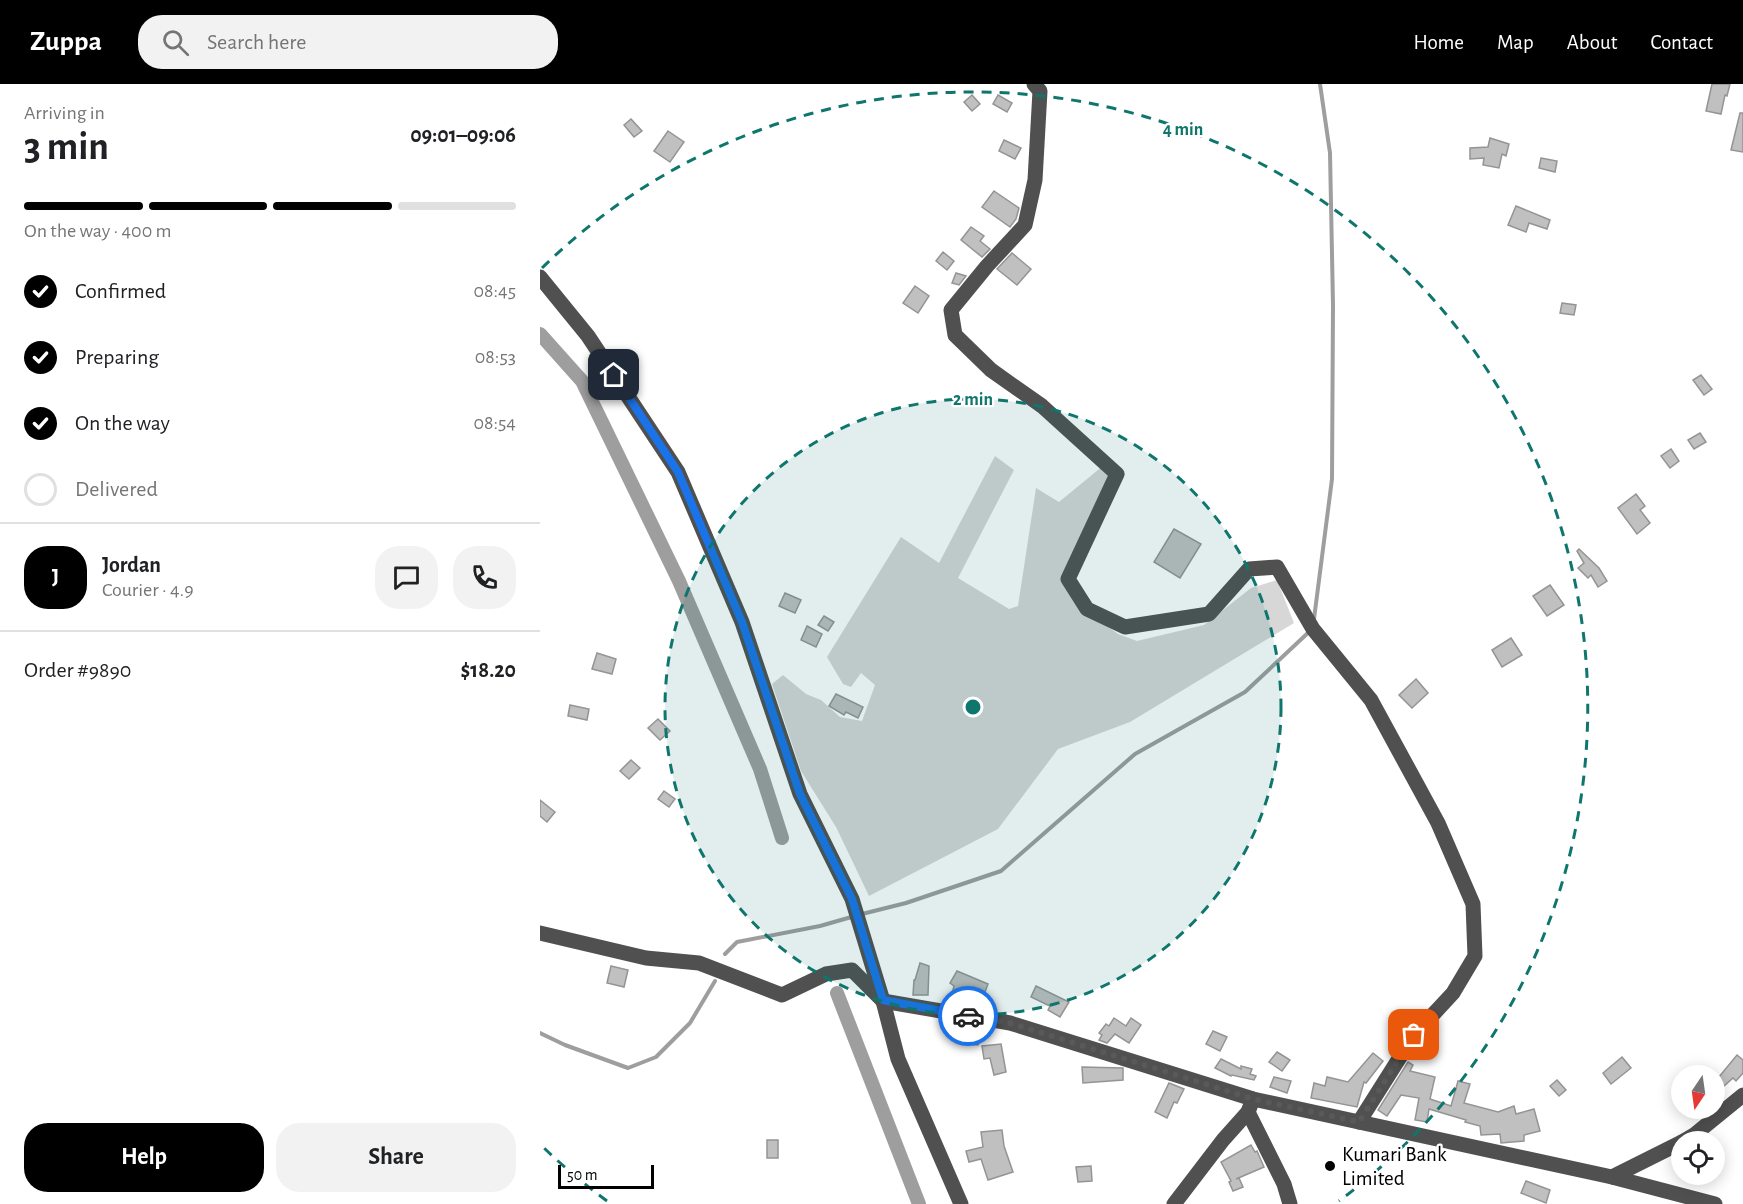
<!DOCTYPE html>
<meta charset="utf-8">
<style>
:root{--surface:#fff;--page:#f2f2f2;--text:#202124;--muted:#757577;--line:#e0e0e0;--accent:#000}
body{margin:0;font-family:"Alegreya Sans",sans-serif;background:var(--page);color:var(--text);height:100vh;display:flex;flex-direction:column;font-size:22px;white-space:nowrap}
*{box-sizing:border-box;margin:0}
p{font-size:20px;color:var(--muted)}
.icon{flex:none;width:33px;height:33px;fill:none;stroke:currentColor;stroke-width:2;stroke-linecap:round;stroke-linejoin:round}
.map{position:relative;flex:1;overflow:hidden}
.side{display:flex;flex-direction:column;background:var(--surface);width:540px}
.side>*{flex:none}
.needle{width:39px;rotate:193deg}
.fabs{position:absolute;left:1131px;top:981px;display:grid;gap:12px}
.fabs a{display:grid;place-items:center;width:54px;height:54px;border-radius:50%;background:var(--surface);box-shadow:0 3px 15px #0003;font-size:30px}
.scale{position:absolute;left:18px;bottom:15px;width:96px;box-sizing:border-box;padding-left:6px;border:3px solid #000;border-top:0;font-size:16px;line-height:21px;white-space:nowrap;color:#000;-webkit-text-stroke:4px #fff;paint-order:stroke}
.pin{position:absolute;display:grid;place-items:center;width:51px;height:51px;color:#fff;margin:-26px;border-radius:12px;box-shadow:0 3px 9px #0006}
.courier{position:absolute;display:grid;place-items:center;width:60px;height:60px;margin:-30px;border:4px solid #1a73e8;border-radius:50%;background:#fff;color:#222;box-shadow:0 2px 8px #0007}
.summary em{font-style:normal;font-weight:600}
.summary div{display:flex;flex-direction:column-reverse}
.summary{display:flex;align-items:center;justify-content:space-between;height:102px;padding:0 24px}
h1{font-size:39px;font-weight:600;line-height:45px}
.bar{display:grid;grid-template-columns:repeat(4,1fr);gap:9px 6px;align-content:center;height:72px;padding:0 24px}
.bar i{height:8px;border-radius:4px;background:var(--line)}
.bar .active{background:var(--accent)}
.bar p{grid-column:span 4}
.line{display:flex;align-items:center;gap:15px;padding:0 24px;border-top:2px solid var(--line)}
.line div{flex:1}
.round{display:grid;place-items:center;flex:none;width:63px;height:63px;border-radius:24px;background:var(--page)}
ol{padding:0 24px;list-style:none}
li{display:flex;align-items:center;gap:18px;height:66px}
li p{margin-inline-start:auto}
li .icon{padding:6px;border-radius:50%;background:var(--accent);color:#fff;stroke-width:4}
li:last-child{color:var(--muted)}
li i{width:33px;height:33px;border:3px solid var(--line);border-radius:50%}
.primary-button{display:flex;gap:12px;margin-top:auto;padding:12px 24px}
.primary-button a{flex:1;height:69px;border-radius:24px;background:var(--accent);color:#fff;font-size:24px;font-weight:600;line-height:69px;text-align:center}
.primary-button a+a{background:var(--page);color:var(--text)}
header{display:flex;align-items:center;gap:36px;box-sizing:border-box;height:84px;padding:0 30px;background:var(--accent);color:#fff}
header strong{font-size:28px}
nav{display:flex;gap:33px;margin-inline-start:auto;font-size:21px}
.search{width:420px;height:54px;background:var(--page);display:flex;align-items:center;gap:15px;box-sizing:border-box;padding:0 21px;border-radius:24px;color:var(--muted);font-size:22px}
main{display:flex;flex:1;min-height:0}
.map>svg:first-child{display:block}
.green{fill:#d7d7d7}
.lines{fill:none;stroke-linecap:round;stroke-linejoin:round}
.stream{stroke:#9e9e9e;stroke-width:4}
.canal{stroke:#9e9e9e;stroke-width:14}
.building{fill:#c0c0c0;stroke:#949494;stroke-width:1.5}
.minor{stroke:#505050;stroke-width:15}
.done{stroke:#595959;stroke-width:6;stroke-dasharray:0 10.8}
.route{stroke:#1a73e8;stroke-width:8}
.ring{fill:none;stroke:#0f766e;stroke-width:3;stroke-dasharray:10 8}
.poi-dot{fill:#000;stroke:#fff;stroke-width:2}
.labels{text-anchor:middle;stroke-width:4.5;stroke-linejoin:round;paint-order:stroke}
.poi-label{font-size:21px;fill:#000;stroke:#fff;text-anchor:start}
.centre{fill:#0f766e;stroke:#fff;stroke-width:3}
.ring-label{font-size:18px;text-anchor:middle;font-weight:bold;fill:#0f766e;stroke:#fff;stroke-width:4.5;stroke-linejoin:round;paint-order:stroke}
</style>
<header>
<strong>Zuppa</strong>
<div class="search"><svg class="icon" aria-label="search" viewBox="0 0 24 24"><circle cx="10" cy="10" r="6"/><path d="M15 15l6 6"/></svg>Search here</div>
<nav><a>Home</a><a>Map</a><a>About</a><a>Contact</a></nav>
</header>
<main>
<section class="side">
<div class="summary"><div><h1>3 min</h1><p>Arriving in</p></div><em>09:01–09:06</em></div>
<div class="bar"><i class="active"></i><i class="active"></i><i class="active"></i><i></i><p>On the way · 400 m</p></div>
<ol>
<li><svg class="icon" aria-label="check" viewBox="0 0 24 24"><path d="M5 12l5 5 9-10"/></svg>Confirmed<p>08:45</p></li>
<li><svg class="icon" aria-label="check" viewBox="0 0 24 24"><path d="M5 12l5 5 9-10"/></svg>Preparing<p>08:53</p></li>
<li><svg class="icon" aria-label="check" viewBox="0 0 24 24"><path d="M5 12l5 5 9-10"/></svg>On the way<p>08:54</p></li>
<li><i></i>Delivered</li>
</ol>
<div class="line" style="height:108px"><b class="round" style="background:var(--accent);color:#fff">J</b><div><b>Jordan</b><p>Courier · 4.9</p></div><a class="round"><svg class="icon" aria-label="chat" viewBox="0 0 24 24"><path d="M4 5h16v11H9l-5 4z"/></svg></a><a class="round"><svg class="icon" aria-label="phone" viewBox="0 0 24 24"><path d="M5 4h4l2 5-3 2q2 4 5 5l2-3 5 2v4C11 20 4 13 5 4z"/></svg></a></div>
<div class="line" style="height:78px"><div>Order #9890</div><b>$18.20</b></div>
<div class="primary-button"><a>Help</a><a>Share</a></div>
</section>
<div class="map">
<svg width="1203" height="1120" viewBox="0 0 1203 1120">
<rect width="100%" height="100%" fill="#fff"/>
<!-- green -->
<path class="green" d="M455 372 474 386 418 494 469 525 478 522 496 404 519 418 564 381 573 393 523 495 544 525 578 550 597 557 664 541 711 504 737 496 754 539 590 638 518 665 458 745 329 812 296 743 261 687 232 600 243 591 266 610 281 616 300 633 322 637 335 601 321 589 311 603 303 600 287 573 361 453 399 479Z"/>
<g class="lines">
<!-- stream -->
<g class="stream">
<path d="M774 535 792 395 793 221 790 69 780 0"/>
<path d="M322 830 366 819 461 787 595 670 705 608 770 547"/>
<path d="M185 870 197 858 280 842 315 832"/>
<path d="M0 949 25 961 88 984 116 973 150 939 175 897"/>
</g>
<!-- canal -->
<g class="canal">
<path d="M0 250 42 297 139 497 220 685 242 754"/>
<path d="M297 909 379 1120"/>
</g>
</g>
<!-- building -->
<g class="building">
<path d="M1172 0H1190L1187 12 1185 11 1181 30 1166 27Z"/>
<path d="M432 11 440 20 432 27 424 18Z"/>
<path d="M458 11 472 19 467 28 453 20Z"/>
<path d="M1200 29H1203V68L1191 66Z"/>
<path d="M91 35 102 47 94 53 84 41Z"/>
<path d="M128 47 144 58 130 78 114 67Z"/>
<path d="M950 54 969 60 966 72 962 70 959 84 943 81 944 74 930 75V64L948 63Z"/>
<path d="M464 56 481 64 475 75 459 67Z"/>
<path d="M1001 74 1017 77 1015 88 999 84Z"/>
<path d="M454 107 479 124 476 135 470 143 442 123Z"/>
<path d="M976 122 1010 136 1007 145 989 139 986 148 968 141Z"/>
<path d="M431 143 444 152 440 157 450 165 442 173 421 156Z"/>
<path d="M403 168 414 177 407 186 396 177Z"/>
<path d="M472 169 491 185 477 201 457 185Z"/>
<path d="M416 189 426 192 419 201 412 199Z"/>
<path d="M375 202 389 212 378 229 363 219Z"/>
<path d="M1022 219 1036 221 1034 231 1020 229Z"/>
<path d="M1161 291 1172 305 1164 311 1153 296Z"/>
<path d="M1160 349 1166 358 1154 365 1148 356Z"/>
<path d="M1131 365 1139 377 1130 384 1121 372Z"/>
<path d="M1096 410 1105 422 1100 426 1110 439 1097 450 1078 424Z"/>
<path d="M634 445 661 460 640 494 614 478Z"/>
<path d="M1039 465 1059 484 1067 497 1058 503 1051 491 1048 494 1038 484 1044 479 1037 467Z"/>
<path d="M1010 501 1024 521 1007 532 993 512Z"/>
<path d="M245 509 261 516 255 529 239 522Z"/>
<path d="M284 532 294 538 288 547 278 541Z"/>
<path d="M267 542 282 550 276 563 261 556Z"/>
<path d="M971 554 982 571 962 583 952 566Z"/>
<path d="M57 569 76 575 72 590 52 585Z"/>
<path d="M876 595 888 609 872 624 859 611Z"/>
<path d="M296 610 323 623 318 634 306 628 304 631 289 622Z"/>
<path d="M30 621 49 625 47 636 28 632Z"/>
<path d="M118 635 130 647 120 656 108 644Z"/>
<path d="M91 676 100 684 89 695 80 687Z"/>
<path d="M124 707 135 715 129 723 118 715Z"/>
<path d="M0 716 15 728 7 738 0 732Z"/>
<path d="M380 879 389 882 388 911H373L374 896H375Z"/>
<path d="M71 882 88 886 84 903 67 899Z"/>
<path d="M417 887 448 900 439 924 410 919 414 902 410 899Z"/>
<path d="M496 902 529 918 520 933 508 926 510 922 491 913Z"/>
<path d="M574 934 586 942 591 934 601 941 589 959 575 950 567 959 559 956 562 951 559 949 566 940 569 942Z"/>
<path d="M673 947 687 953 680 967 666 960Z"/>
<path d="M423 949 439 951 438 961 421 959Z"/>
<path d="M461 960 466 988 454 991 450 974 444 975 442 962Z"/>
<path d="M737 968 750 976 742 987 729 978Z"/>
<path d="M833 969 843 977 826 999 824 998 817 1023 771 1014 774 999 785 1002 787 993 808 998Z"/>
<path d="M1197 971 1203 976V989L1196 997 1193 994 1174 1011V999Z"/>
<path d="M1082 973 1091 984 1071 1000 1063 989Z"/>
<path d="M681 975 701 985V982L712 985 710 990 716 992 714 996 692 991 691 992 675 984Z"/>
<path d="M868 978 873 981 870 987 895 993 890 1015 911 1022 918 997 930 1000 924 1019 958 1028 974 1022 976 1030 994 1025 1000 1047 984 1051V1057L961 1059 960 1050 941 1051 940 1042 925 1038 926 1036 889 1025 887 1038 875 1036 879 1014 861 1011 847 1032 838 1026Z"/>
<path d="M542 983 583 984V996L543 999Z"/>
<path d="M734 993 751 997 747 1009 730 1003Z"/>
<path d="M1017 996 1026 1006 1019 1012 1010 1002Z"/>
<path d="M629 999 644 1005 637 1019 634 1018 627 1034 615 1028Z"/>
<path d="M462 1046 464 1062 473 1088 448 1096 441 1075 429 1078 426 1067 443 1063 441 1048Z"/>
<rect x="227" y="1056" width="11" height="18"/>
<path d="M711 1061 715 1068 717 1067 724 1083 696 1095 699 1094 703 1103 693 1107 689 1098 691 1097 681 1078Z"/>
<path d="M551 1082 552 1097 538 1098 536 1083Z"/>
<path d="M986 1097 1010 1106 1006 1119 981 1109Z"/>
</g>
<g class="lines">
<!-- minor -->
<g class="minor">
<path d="M494 0 500 7 495 96 485 141 447 182 411 226 415 251 451 286 502 322 577 390 528 495 547 525 585 543 669 530 709 485 737 483 773 545 831 616 898 739 933 820 935 872 913 909 874 951 819 1038"/>
<path d="M0 193 48 252 138 388 202 538 260 710 312 815 343 917 358 975 421 1120"/>
<path d="M0 849 106 874 159 879 242 911 286 890 312 886 343 917 470 939 713 1015 1072 1093 1175 1120"/>
<path d="M708 1028 744 1100 750 1120"/>
<path d="M1142 1058 1154 1051 1203 1011"/>
<path d="M1072 1093 1142 1058"/>
<path d="M634 1120 683 1056 708 1028 713 1015"/>
</g>
</g>
<g class="lines">
<!-- done -->
<path class="done" d="M428 932 470 939 713 1015 819 1038 874 951"/>
<!-- route -->
<path class="route" d="M74 291 138 388 202 538 260 710 312 815 343 916 428 932"/>
</g>
<!-- distance rings -->
<circle cx="433" cy="623" r="308" fill="#0f766e" fill-opacity=".12"/>
<g class="ring">
<circle cx="433" cy="623" r="308"/>
<path d="M67 1117A615 615 0 0 1 2 1062M2 184A615 615 0 1 1 799 1117"/>
</g>
<!-- markers -->
<circle class="poi-dot" cx="790" cy="1082" r="6"/>
<g class="labels">
<!-- poi labels -->
<g class="poi-label">
<text x="802" y="1077">Kumari Bank<tspan x="802" dy="24">Limited</tspan></text>
</g>
</g>
<circle cx="433" cy="623" r="9" class="centre"/>
<g class="ring-label">
<text x="643" y="51">4 min</text>
<text x="433" y="321">2 min</text>
</g>
</svg>
<div class="fabs">
<a><svg class="needle" viewBox="-14 -14 28 28"><path d="M0-13l5 13h-10z" fill="#e53935"/><path d="M0 13l5-13h-10z" fill="#757577"/></svg></a>
<a><svg class="icon" aria-label="locate" viewBox="0 0 24 24"><circle cx="12" cy="12" r="6"/><path d="M12 2v4M12 18v4M2 12h4M18 12h4"/></svg></a>
</div>
<div class="scale">50 m</div>
<div class="pin" style="left:874px;top:951px;background:#ea580c"><svg class="icon" aria-label="bag" viewBox="0 0 24 24"><path d="M5 8h14l-1 12H6zM9 8a3 3 0 0 1 6 0"/></svg></div>
<div class="pin" style="left:74px;top:291px;background:#1f2937"><svg class="icon" aria-label="home" viewBox="0 0 24 24"><path d="M3 11l9-7 9 7M6 9v11h12V9"/></svg></div>
<div class="courier" style="left:428px;top:932px"><svg class="icon" aria-label="car" viewBox="0 0 24 24"><path d="M5 17H2v-5l4-1 3-4h7l3 4 3 1v5h-3M9 17h6M6 11h13"/><circle cx="7" cy="17" r="2"/><circle cx="17" cy="17" r="2"/></svg></div>
</div>
</main>
